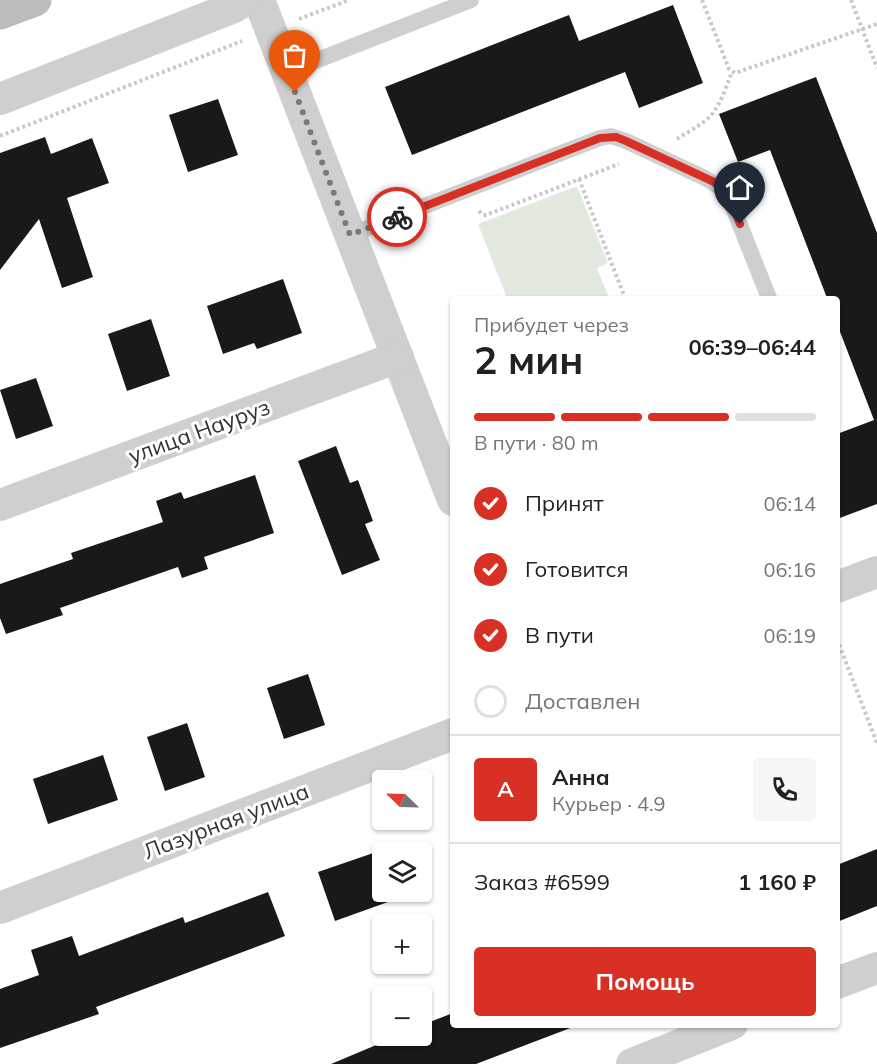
<!DOCTYPE html>
<html lang="ru">
<meta charset="utf-8">
<style>
:root{--surface:#fff;--page:#f6f6f6;--text:#202124;--muted:#757577;--line:#e0e0e0;--accent:#d93025}
body{margin:0;font-family:Mulish,sans-serif;background:var(--page);color:var(--text);height:100vh;display:flex;flex-direction:column;font-size:22px;white-space:nowrap}
*{box-sizing:border-box;margin:0}
p{font-size:20px;color:var(--muted)}
.icon{flex:none;width:33px;height:33px;fill:none;stroke:currentColor;stroke-width:2;stroke-linecap:round;stroke-linejoin:round}
.map{position:relative;flex:1;overflow:hidden}
.sheet{position:absolute;left:450px;top:296px;width:390px;height:732px;display:flex;flex-direction:column;background:var(--surface);border-radius:6px;box-shadow:0 2px 4px #0004}
.sheet>*{flex:none}
.needle{width:39px;rotate:293deg}
.buttons{position:absolute;left:372px;top:770px;display:grid;gap:12px}
.buttons a{display:grid;place-items:center;width:60px;height:60px;border-radius:6px;background:var(--surface);box-shadow:0 2px 4px #0004;font-size:30px}
.pin{position:absolute;display:grid;place-items:center;width:51px;height:51px;color:#fff;margin:-62px -26px;border-radius:50% 50% 50% 0;rotate:-45deg;box-shadow:0 0 6px #0007}
.pin .icon{rotate:45deg}
.courier{position:absolute;display:grid;place-items:center;width:60px;height:60px;margin:-30px;border:4px solid #d93025;border-radius:50%;background:#fff;color:#222;box-shadow:0 2px 8px #0007}
.overview em{font-style:normal;font-weight:700}
.overview div{display:flex;flex-direction:column-reverse}
.overview{display:flex;align-items:center;justify-content:space-between;height:102px;padding:0 24px}
h1{font-size:39px;font-weight:700;line-height:45px}
.bar{display:grid;grid-template-columns:repeat(4,1fr);gap:9px 6px;align-content:center;height:72px;padding:0 24px}
.bar i{height:8px;border-radius:4px;background:var(--line)}
.bar .selected{background:var(--accent)}
.bar p{grid-column:span 4}
.line{display:flex;align-items:center;gap:15px;padding:0 24px;border-top:2px solid var(--line)}
.line div{flex:1}
.round{display:grid;place-items:center;flex:none;width:63px;height:63px;border-radius:6px;background:var(--page)}
ol{padding:0 24px;list-style:none}
li{display:flex;align-items:center;gap:18px;height:66px}
li p{margin-inline-start:auto}
li .icon{padding:6px;border-radius:50%;background:var(--accent);color:#fff;stroke-width:4}
li:last-child{color:var(--muted)}
li i{width:33px;height:33px;border:3px solid var(--line);border-radius:50%}
.button{display:flex;gap:12px;margin-top:auto;padding:12px 24px}
.button a{flex:1;height:69px;border-radius:6px;background:var(--accent);color:#fff;font-size:24px;font-weight:700;line-height:69px;text-align:center}
.map>svg:first-child{display:block}
.green{fill:#e2eadf}
.building{fill:#191919}
.lines{fill:none;stroke-linecap:round;stroke-linejoin:round}
.path{stroke:#c9c9c9;stroke-width:4;stroke-dasharray:3 3;stroke-linecap:butt}
.service{stroke:#cfcfcf;stroke-width:16}
.minor{stroke:#cfcfcf;stroke-width:32}
.secondary{stroke:#bcbcbc;stroke-width:33}
.done{stroke:#7a7a7a;stroke-width:6;stroke-dasharray:0 10.8}
.route{stroke:#d93025;stroke-width:8}
.labels{text-anchor:middle;stroke-width:6;stroke-linejoin:round;paint-order:stroke}
.street-label{font-size:22px;fill:#323232;stroke:#fff}
</style>
<div class="map">
<svg width="877" height="1064" viewBox="0 0 877 1064">
<rect width="100%" height="100%" fill="#fff"/>
<!-- green -->
<path class="green" d="M577 186 608 263 597 268 609 298H507L478 224Z"/>
<!-- building -->
<g class="building">
<path d="M673 5 703 83 639 108 625 72 412 155 385 87 569 15 579 41Z"/>
<path d="M816 77 877 233V504L837 519V434L874 420 837 324V298H827L770 150 738 162 719 114Z"/>
<path d="M218 99 238 155 188 172 169 115Z"/>
<path d="M45 137 51 154 92 138 109 183 67 198 93 277 62 288 39 219 0 270V153Z"/>
<path d="M283 279 302 333 257 349 254 343 223 354 207 306Z"/>
<path d="M151 319 170 376 127 391 108 334Z"/>
<path d="M36 378 53 426 16 439 0 390Z"/>
<path d="M336 446 350 483 358 480 373 521 365 524 380 560 342 575 298 461Z"/>
<path d="M255 475 274 533 204 557 208 569 182 578 178 567 60 608 63 615 6 634 0 618V584L73 559 71 553 163 522 156 501 181 492 184 499Z"/>
<path d="M308 674 325 725 284 739 267 688Z"/>
<path d="M187 723 205 777 165 791 147 737Z"/>
<path d="M103 755 118 800 48 824 33 779Z"/>
<path d="M877 849V906L837 922V865Z"/>
<path d="M382 850V891H397L399 898 335 921 318 872Z"/>
<path d="M268 892 285 936 96 1007 99 1014 0 1048V989L39 975 31 950 72 936 79 956 183 917 185 923Z"/>
<path d="M453 1013V1024H573V1027L476 1064H331L400 1035H422V1025Z"/>
</g>
<g class="lines">
<!-- path -->
<g class="path">
<path d="M702 0 729 69 735 73 877 24"/>
<path d="M851 0 877 68"/>
<path d="M299 19 349 0"/>
<path d="M0 136 242 41"/>
<path d="M677 139C686 133 696 128 705 121 720 109 725 89 732 72"/>
<path d="M579 179 625 298"/>
<path d="M479 211 483 215H486L619 164"/>
<path d="M837 639 877 743"/>
</g>
<!-- service -->
<g class="service">
<path d="M287 72 471 0"/>
<path d="M350 235 600 138 611 136 626 141 705 178 721 188 732 205 769 298"/>
</g>
<!-- minor -->
<g class="minor">
<path d="M259 0 453 500"/>
<path d="M0 99 234 7 246 0"/>
<path d="M0 505 398 357"/>
<path d="M837 587 877 572"/>
<path d="M0 908 453 734"/>
<path d="M837 983 877 968"/>
<path d="M632 1064 732 1024"/>
</g>
<!-- secondary -->
<path class="secondary" d="M0 13 35 0"/>
</g>
<g class="lines">
<!-- done -->
<path class="done" d="M295 92 350 235 397 217"/>
<!-- route -->
<path class="route" d="M397 217 600 138 616 137 626 141 714 182 727 195 732 205 740 224"/>
</g>
<g class="labels">
<!-- street labels -->
<g class="street-label">
<text transform="translate(199 431) rotate(-20)" y="8">улица Науруз</text>
<text transform="translate(226 821) rotate(-21)" y="8">Лазурная улица</text>
</g>
</g>
</svg>
<div class="buttons">
<a><svg class="needle" viewBox="-14 -14 28 28"><path d="M0-13l5 13h-10z" fill="#e53935"/><path d="M0 13l5-13h-10z" fill="#757577"/></svg></a>
<a><svg class="icon" aria-label="layers" viewBox="0 0 24 24"><path d="M12 4l9 5-9 5-9-5zM3 14l9 5 9-5"/></svg></a>
<a>+</a>
<a>−</a>
</div>
<div class="pin" style="left:295px;top:92px;background:#ea580c"><svg class="icon" aria-label="bag" viewBox="0 0 24 24"><path d="M5 8h14l-1 12H6zM9 8a3 3 0 0 1 6 0"/></svg></div>
<div class="pin" style="left:740px;top:224px;background:#1f2937"><svg class="icon" aria-label="home" viewBox="0 0 24 24"><path d="M3 11l9-7 9 7M6 9v11h12V9"/></svg></div>
<div class="courier" style="left:397px;top:217px"><svg class="icon" aria-label="bike" viewBox="0 0 24 24"><circle cx="6" cy="16" r="4"/><circle cx="18" cy="16" r="4"/><path d="M6 16l4-8h5l3 8M10 8l3 8H6M13 5h3"/></svg></div>
<section class="sheet">
<div class="overview"><div><h1>2 мин</h1><p>Прибудет через</p></div><em>06:39–06:44</em></div>
<div class="bar"><i class="selected"></i><i class="selected"></i><i class="selected"></i><i></i><p>В пути · 80 m</p></div>
<ol>
<li><svg class="icon" aria-label="check" viewBox="0 0 24 24"><path d="M5 12l5 5 9-10"/></svg>Принят<p>06:14</p></li>
<li><svg class="icon" aria-label="check" viewBox="0 0 24 24"><path d="M5 12l5 5 9-10"/></svg>Готовится<p>06:16</p></li>
<li><svg class="icon" aria-label="check" viewBox="0 0 24 24"><path d="M5 12l5 5 9-10"/></svg>В пути<p>06:19</p></li>
<li><i></i>Доставлен</li>
</ol>
<div class="line" style="height:108px"><b class="round" style="background:var(--accent);color:#fff">А</b><div><b>Анна</b><p>Курьер · 4.9</p></div><a class="round"><svg class="icon" aria-label="phone" viewBox="0 0 24 24"><path d="M5 4h4l2 5-3 2q2 4 5 5l2-3 5 2v4C11 20 4 13 5 4z"/></svg></a></div>
<div class="line" style="height:78px"><div>Заказ #6599</div><b>1 160 ₽</b></div>
<div class="button"><a>Помощь</a></div>
</section>
</div>
